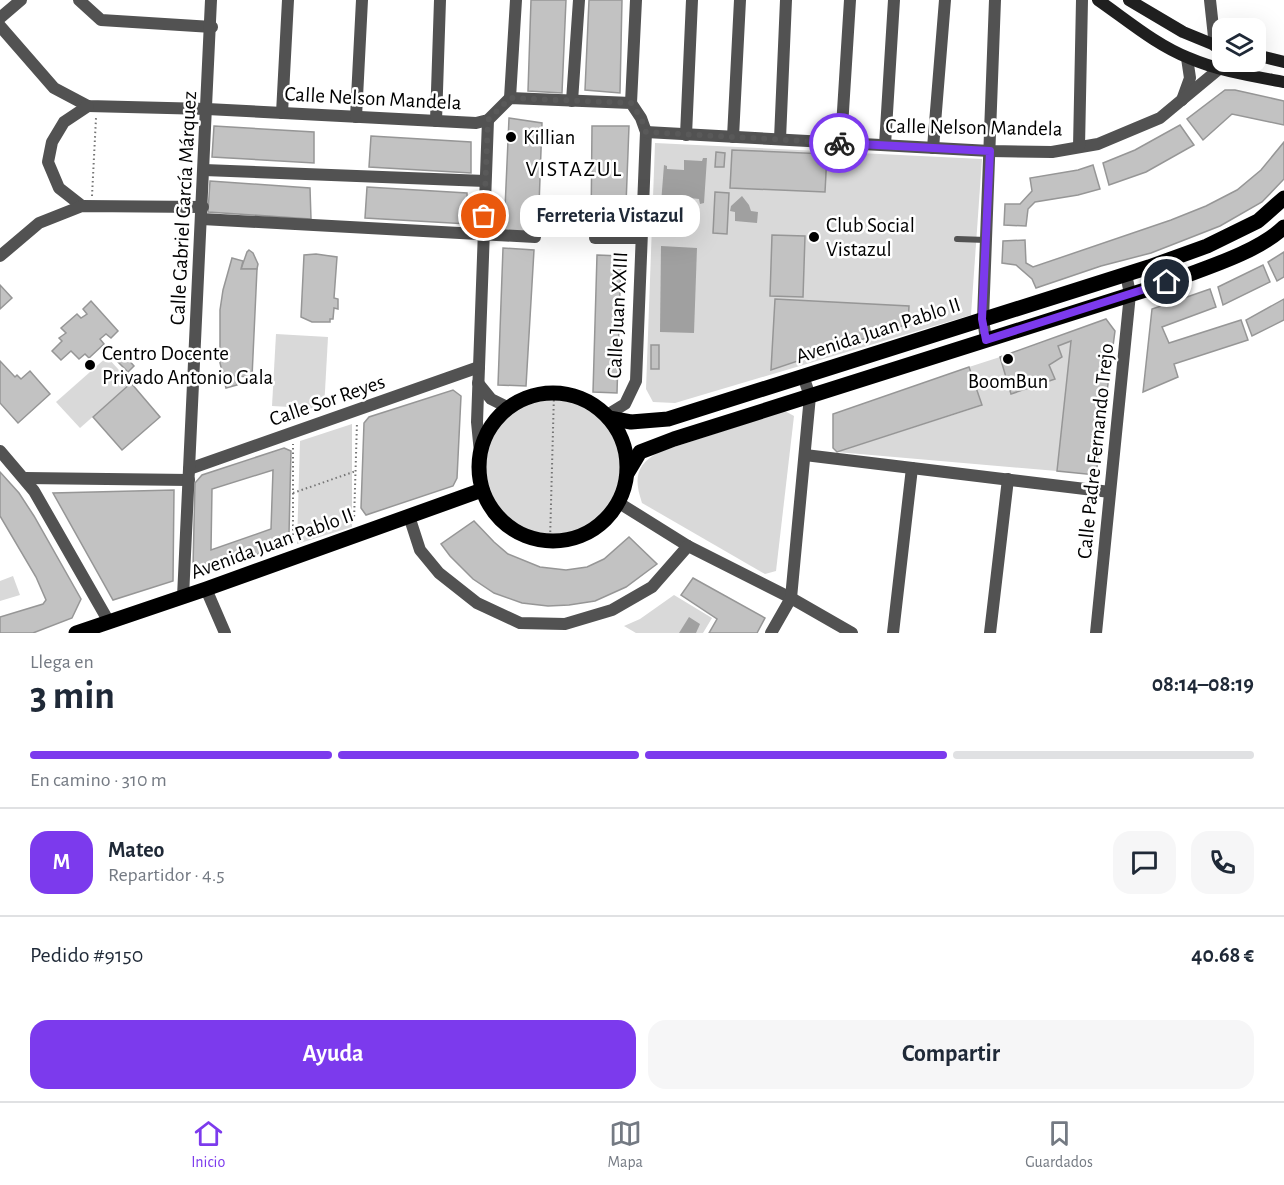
<!DOCTYPE html>
<html lang="es">
<meta charset="utf-8">
<style>
:root{--surface:#fff;--page:#f6f6f7;--text:#1f2937;--muted:#747a83;--line:#e0e1e3;--accent:#7c3aed}
body{margin:0;font-family:"Alegreya Sans",sans-serif;background:var(--page);color:var(--text);height:100vh;display:flex;flex-direction:column;font-size:22px;white-space:nowrap}
*{box-sizing:border-box;margin:0}
p{font-size:20px;color:var(--muted)}
.icon{flex:none;width:33px;height:33px;fill:none;stroke:currentColor;stroke-width:2;stroke-linecap:round;stroke-linejoin:round}
.map{position:relative;height:633px;overflow:hidden}
.details{display:flex;flex-direction:column;background:var(--surface);flex:1}
.details>*{flex:none}
.buttons{position:absolute;left:1212px;top:18px;display:grid;gap:12px}
.buttons a{display:grid;place-items:center;width:54px;height:54px;border-radius:12px;background:var(--surface);box-shadow:0 6px 24px #0002;font-size:30px}
.pin{position:absolute;display:grid;place-items:center;width:51px;height:51px;color:#fff;margin:-26px;border:3px solid #fff;border-radius:50%;box-shadow:0 2px 6px #0007}
.courier{position:absolute;display:grid;place-items:center;width:60px;height:60px;margin:-30px;border:4px solid #7c3aed;border-radius:50%;background:#fff;color:#222;box-shadow:0 2px 8px #0007}
.bubble{position:absolute;height:42px;border-radius:18px;background:var(--surface);box-shadow:0 6px 24px #0002;font-size:20px;font-weight:700;line-height:42px;text-align:center}
.head em{font-style:normal;font-weight:700}
.head div{display:flex;flex-direction:column-reverse}
.head{display:flex;align-items:center;justify-content:space-between;height:102px;padding:0 30px}
h1{font-size:39px;font-weight:700;line-height:45px}
.bar{display:grid;grid-template-columns:repeat(4,1fr);gap:9px 6px;align-content:center;height:72px;padding:0 30px}
.bar i{height:8px;border-radius:4px;background:var(--line)}
.bar .current{background:var(--accent)}
.bar p{grid-column:span 4}
.line{display:flex;align-items:center;gap:15px;padding:0 30px;border-top:2px solid var(--line)}
.line div{flex:1}
.round{display:grid;place-items:center;flex:none;width:63px;height:63px;border-radius:18px;background:var(--page)}
.primary-button{display:flex;gap:12px;margin-top:auto;padding:12px 30px}
.primary-button a{flex:1;height:69px;border-radius:18px;background:var(--accent);color:#fff;font-size:24px;font-weight:700;line-height:69px;text-align:center}
.primary-button a+a{background:var(--page);color:var(--text)}
.tabs{display:flex;justify-content:space-around;align-items:center;height:84px;border-top:2px solid var(--line);background:var(--surface);font-size:16px;color:var(--muted)}
.tabs a{display:grid;justify-items:center;gap:3px}
.tabs .current{color:var(--accent)}
.map>svg:first-child{display:block}
.green{fill:#d9d9d9}
.water{fill:#a0a0a0}
.building{fill:#c2c2c2;stroke:#969696;stroke-width:1.5;fill-rule:evenodd}
.lines{fill:none;stroke-linecap:round;stroke-linejoin:round}
.path{stroke:#747474;stroke-width:2;stroke-dasharray:1.5 3;stroke-linecap:butt}
.lane{stroke:#525252;stroke-width:6}
.street{stroke:#525252;stroke-width:12}
.secondary{stroke:#1f1f1f;stroke-width:12}
.primary{stroke:#000;stroke-width:15}
.done{stroke:#595959;stroke-width:6;stroke-dasharray:0 10.8}
.route{stroke:#7c3aed;stroke-width:8}
.poi-dot{fill:#000;stroke:#fff;stroke-width:2}
.labels{text-anchor:middle;stroke-width:5;stroke-linejoin:round;paint-order:stroke}
.street-label{font-size:21px;fill:#000;stroke:#fff}
.poi-label{font-size:21px;fill:#000;stroke:#fff;text-anchor:start}
.neighbourhood-label{font-size:22px;letter-spacing:1.5px;fill:#000;stroke:#fff}
</style>
<div class="map">
<svg width="1284" height="633" viewBox="0 0 1284 633">
<rect width="100%" height="100%" fill="#fff"/>
<!-- green -->
<g class="green">
<path d="M655 143 982 159 971 315 675 403 653 402 646 389Z"/>
<path d="M276 334 328 337 324 409 272 406Z"/>
<path d="M1071 341 1057 471 837 452 981 406 969 367 1000 357 1011 394 1054 379 1049 365 1058 346Z"/>
<path d="M107 357 131 383 80 428 56 402Z"/>
<circle cx="554" cy="468" r="74"/>
<path d="M785 411 794 416 776 571 765 574 642 503C634 479 635 465 659 452Z"/>
<path d="M352 424V527L297 544 300 441Z"/>
<path d="M13 576 20 595 0 601V581Z"/>
<path d="M674 595 712 618 703 633H636L624 626 640 619Z"/>
</g>
<!-- water -->
<g class="water">
<path d="M703 158H707L704 203 700 204 699 199 681 197 680 213H684L683 217 660 216 664 165 667 166V169L684 170V160L702 161Z"/>
<path d="M742 196 749 205 751 211 758 212 757 223 735 221V212L730 211 731 206Z"/>
<path d="M661 246 697 248 694 333 660 332Z"/>
<path d="M689 617 700 624 696 633H679Z"/>
</g>
<!-- building -->
<g class="building">
<path d="M531 0H566L562 93 528 91Z"/>
<path d="M589 0H622L620 93 585 90Z"/>
<path d="M1225 90H1235L1284 101V125L1232 114 1203 140 1187 119Z"/>
<path d="M509 118 542 123 538 233 504 231Z"/>
<path d="M1180 125 1194 145 1146 172 1109 185 1103 163 1135 150Z"/>
<path d="M214 126 314 132V163L212 157Z"/>
<path d="M592 126H629L625 231 591 229Z"/>
<path d="M371 136 471 142V173L369 167Z"/>
<path d="M1284 142V179L1262 202 1220 226 1151 253 1101 266 1036 288 1032 279 1016 265 1002 263 1003 241 1025 240 1026 263 1033 267 1171 220 1206 206 1237 190 1261 170Z"/>
<path d="M732 150 827 154 825 192 730 188Z"/>
<path d="M716 152 725 153 724 167H715Z"/>
<path d="M1093 165 1100 189 1078 195 1035 202 1028 209 1026 226 1004 225 1005 204H1020L1032 191 1030 178 1078 170Z"/>
<path d="M210 181 310 188 311 219 208 212Z"/>
<path d="M367 187 467 193 468 224 365 218Z"/>
<path d="M715 192 729 193 727 234 713 233Z"/>
<path d="M772 235 805 236 803 297 770 296Z"/>
<path d="M503 248 534 250 526 386 498 385Z"/>
<path d="M249 250 253 253 258 264 257 269H241L247 252Z"/>
<path d="M1284 252V277L1277 281 1268 262Z"/>
<path d="M316 254 337 257 334 298 338 299V309L334 308 333 319H330V322H312L301 317 304 255Z"/>
<path d="M597 255 621 256 617 393 593 392Z"/>
<path d="M232 258 243 261 241 269H257L252 377 235 376 237 385 226 388 220 363V310L223 290Z"/>
<path d="M1263 265 1270 282 1223 305 1218 287Z"/>
<path d="M0 285 12 298 0 309Z"/>
<path d="M1210 289 1216 307 1162 327 1169 343 1241 320 1248 340 1174 364 1178 377 1143 392 1152 309Z"/>
<path d="M775 299 909 306 908 324 771 370Z"/>
<path d="M1284 299V320L1252 336 1246 320Z"/>
<path d="M91 301 118 331 111 338 106 334 100 339 104 344 89 358 85 354 79 359 71 351 61 360 52 351 62 341 59 338 66 333 61 328 77 314 81 318 87 314 83 309Z"/>
<path d="M1106 319 1115 331 1096 475 1057 471 1071 341 1058 346 1062 357 1049 365 1055 379 1011 394 1000 357Z"/>
<rect x="651" y="345" width="8" height="24"/>
<path d="M124 355 134 366 128 372 117 361Z"/>
<path d="M0 361 15 377 17 375 21 379 30 371 50 394 18 423 0 403Z"/>
<path d="M969 367 982 405 837 452 833 448V414Z"/>
<path d="M131 383 160 417 122 450 93 417Z"/>
<path d="M453 390 461 396 457 478 453 486 366 515 361 508 364 423 369 417Z"/>
<path d="M284 448 291 451 289 534 283 546 204 571 193 567 195 483 202 475ZM273 470 271 529 211 550 212 489Z"/>
<path d="M0 472 19 493 34 516 81 599 72 618 33 633H0V617L43 604 46 600 36 577 0 516Z"/>
<path d="M174 490 173 581 113 600 53 493Z"/>
<path d="M474 521 494 542 508 554 540 567 566 570 587 567 604 559 629 537 657 564 626 587 595 601 569 605 548 606 522 603 494 593 473 579 450 556 441 544Z"/>
<path d="M693 578 765 618 757 633H709L717 619 681 595Z"/>
</g>
<g class="lines">
<!-- path -->
<g class="path">
<path d="M92 196 96 118"/>
<path d="M293 493 356 471"/>
<path d="M354 521 357 422"/>
<path d="M550 541 554 393"/>
<path d="M293 544V444"/>
</g>
<!-- lane -->
<path class="lane" d="M957 239 986 240"/>
<!-- street -->
<g class="street">
<path d="M79 0 101 20 212 27"/>
<path d="M1210 0 1215 46"/>
<path d="M0 18 21 0"/>
<path d="M0 26 54 88 88 106 207 109 476 123 488 120 510 98 631 103 641 118 646 132 636 381 625 404 607 415"/>
<path d="M510 98 516 0"/>
<path d="M1182 100 1190 78 1187 58"/>
<path d="M572 101 579 0"/>
<path d="M631 103 636 0"/>
<path d="M282 113 288 0"/>
<path d="M356 117 362 0"/>
<path d="M436 121 440 0"/>
<path d="M646 132 990 151 1052 152 1098 144 1160 118 1219 69"/>
<path d="M686 135 692 0"/>
<path d="M733 137 740 0"/>
<path d="M780 139 786 0"/>
<path d="M841 143 850 0"/>
<path d="M885 145 894 0"/>
<path d="M1079 147 1082 0"/>
<path d="M933 148 945 0"/>
<path d="M204 170 485 181"/>
<path d="M82 206 59 188 48 162 52 142 64 122 88 106"/>
<path d="M202 219 535 237"/>
<path d="M595 238H640"/>
<path d="M0 256 39 223 82 206 203 207"/>
<path d="M986 340 983 319 995 0"/>
<path d="M478 383 491 399 509 408"/>
<path d="M0 451 34 491 109 622"/>
<path d="M480 453 477 422 479 367 488 120"/>
<path d="M805 455 1110 492"/>
<path d="M189 469 479 367"/>
<path d="M25 478 189 480"/>
<path d="M619 503 688 546 791 598 852 633"/>
<path d="M409 516 420 550 439 573 477 603 520 623 565 624 612 610 652 587 688 546"/>
<path d="M206 589 225 633"/>
<path d="M183 597 211 0"/>
<path d="M771 633 791 598 810 396 803 376"/>
<path d="M893 633 912 468"/>
<path d="M990 633 1008 479"/>
<path d="M1096 633 1130 294 1126 274"/>
</g>
<!-- secondary -->
<g class="secondary">
<path d="M1098 0C1127 20 1156 45 1189 58 1219 71 1252 76 1284 82"/>
<path d="M1129 0 1183 32 1222 48"/>
<path d="M1256 55 1284 62"/>
</g>
<!-- primary -->
<g class="primary">
<circle cx="553" cy="467" r="74"/>
<path d="M609 418 631 422 668 419 1149 267 1207 246 1258 221 1284 198"/>
<path d="M628 472 640 452 674 439 1161 285C1198 270 1256 254 1284 227"/>
<path d="M76 633 206 589 482 490"/>
</g>
</g>
<g class="lines">
<!-- done -->
<path class="done" d="M484 216 488 120 510 98 631 103 641 118 646 132 839 143"/>
<!-- route -->
<path class="route" d="M839 143 990 151 982 319 986 340 1167 282"/>
</g>
<!-- markers -->
<g class="poi-dot">
<circle cx="511" cy="137" r="6"/>
<circle cx="814" cy="237" r="6"/>
<circle cx="1008" cy="359" r="6"/>
<circle cx="90" cy="365" r="6"/>
</g>
<g class="labels">
<!-- street labels -->
<g class="street-label">
<text transform="translate(373 98) rotate(3)" y="7">Calle Nelson Mandela</text>
<text transform="translate(974 127) rotate(1)" y="7">Calle Nelson Mandela</text>
<text transform="translate(183 208) rotate(-87)" y="7">Calle Gabriel García Márquez</text>
<text transform="translate(617 315) rotate(-87)" y="7">Calle Juan XXIII</text>
<text transform="translate(878 330) rotate(-18)" y="7">Avenida Juan Pablo II</text>
<text transform="translate(327 400) rotate(-19)" y="7">Calle Sor Reyes</text>
<text transform="translate(1095 451) rotate(-84)" y="7">Calle Padre Fernando Trejo</text>
<text transform="translate(272 543) rotate(-20)" y="7">Avenida Juan Pablo II</text>
</g>
<!-- poi labels -->
<g class="poi-label">
<text x="523" y="144">Killian</text>
<text x="826" y="232">Club Social<tspan x="826" dy="24">Vistazul</tspan></text>
<text x="102" y="360">Centro Docente<tspan x="102" dy="24">Privado Antonio Gala</tspan></text>
<text x="1008" y="388" text-anchor="middle">BoomBun</text>
</g>
<!-- neighbourhood labels -->
<g class="neighbourhood-label">
<text x="574" y="176">VISTAZUL</text>
</g>
</g>
</svg>
<div class="buttons">
<a><svg class="icon" aria-label="layers" viewBox="0 0 24 24"><path d="M12 4l9 5-9 5-9-5zM3 14l9 5 9-5"/></svg></a>
</div>
<div class="pin" style="left:484px;top:216px;background:#ea580c"><svg class="icon" aria-label="bag" viewBox="0 0 24 24"><path d="M5 8h14l-1 12H6zM9 8a3 3 0 0 1 6 0"/></svg></div>
<div class="pin" style="left:1167px;top:282px;background:#1f2937"><svg class="icon" aria-label="home" viewBox="0 0 24 24"><path d="M3 11l9-7 9 7M6 9v11h12V9"/></svg></div>
<div class="courier" style="left:839px;top:143px"><svg class="icon" aria-label="bike" viewBox="0 0 24 24"><circle cx="6" cy="16" r="4"/><circle cx="18" cy="16" r="4"/><path d="M6 16l4-8h5l3 8M10 8l3 8H6M13 5h3"/></svg></div>
<div class="bubble" style="left:520px;top:195px;width:180px">Ferreteria Vistazul</div>
</div>
<section class="details">
<div class="head"><div><h1>3 min</h1><p>Llega en</p></div><em>08:14–08:19</em></div>
<div class="bar"><i class="current"></i><i class="current"></i><i class="current"></i><i></i><p>En camino · 310 m</p></div>
<div class="line" style="height:108px"><b class="round" style="background:var(--accent);color:#fff">M</b><div><b>Mateo</b><p>Repartidor · 4.5</p></div><a class="round"><svg class="icon" aria-label="chat" viewBox="0 0 24 24"><path d="M4 5h16v11H9l-5 4z"/></svg></a><a class="round"><svg class="icon" aria-label="phone" viewBox="0 0 24 24"><path d="M5 4h4l2 5-3 2q2 4 5 5l2-3 5 2v4C11 20 4 13 5 4z"/></svg></a></div>
<div class="line" style="height:78px"><div>Pedido #9150</div><b>40.68 €</b></div>
<div class="primary-button"><a>Ayuda</a><a>Compartir</a></div>
</section>
<nav class="tabs">
<a class="current"><svg class="icon" aria-label="home" viewBox="0 0 24 24"><path d="M3 11l9-7 9 7M6 9v11h12V9"/></svg>Inicio</a>
<a><svg class="icon" aria-label="map" viewBox="0 0 24 24"><path d="M3 6l6-2 6 2 6-2v14l-6 2-6-2-6 2zM9 4v14M15 6v14"/></svg>Mapa</a>
<a><svg class="icon" aria-label="saved" viewBox="0 0 24 24"><path d="M7 4h10v16l-5-4-5 4z"/></svg>Guardados</a>
</nav>
